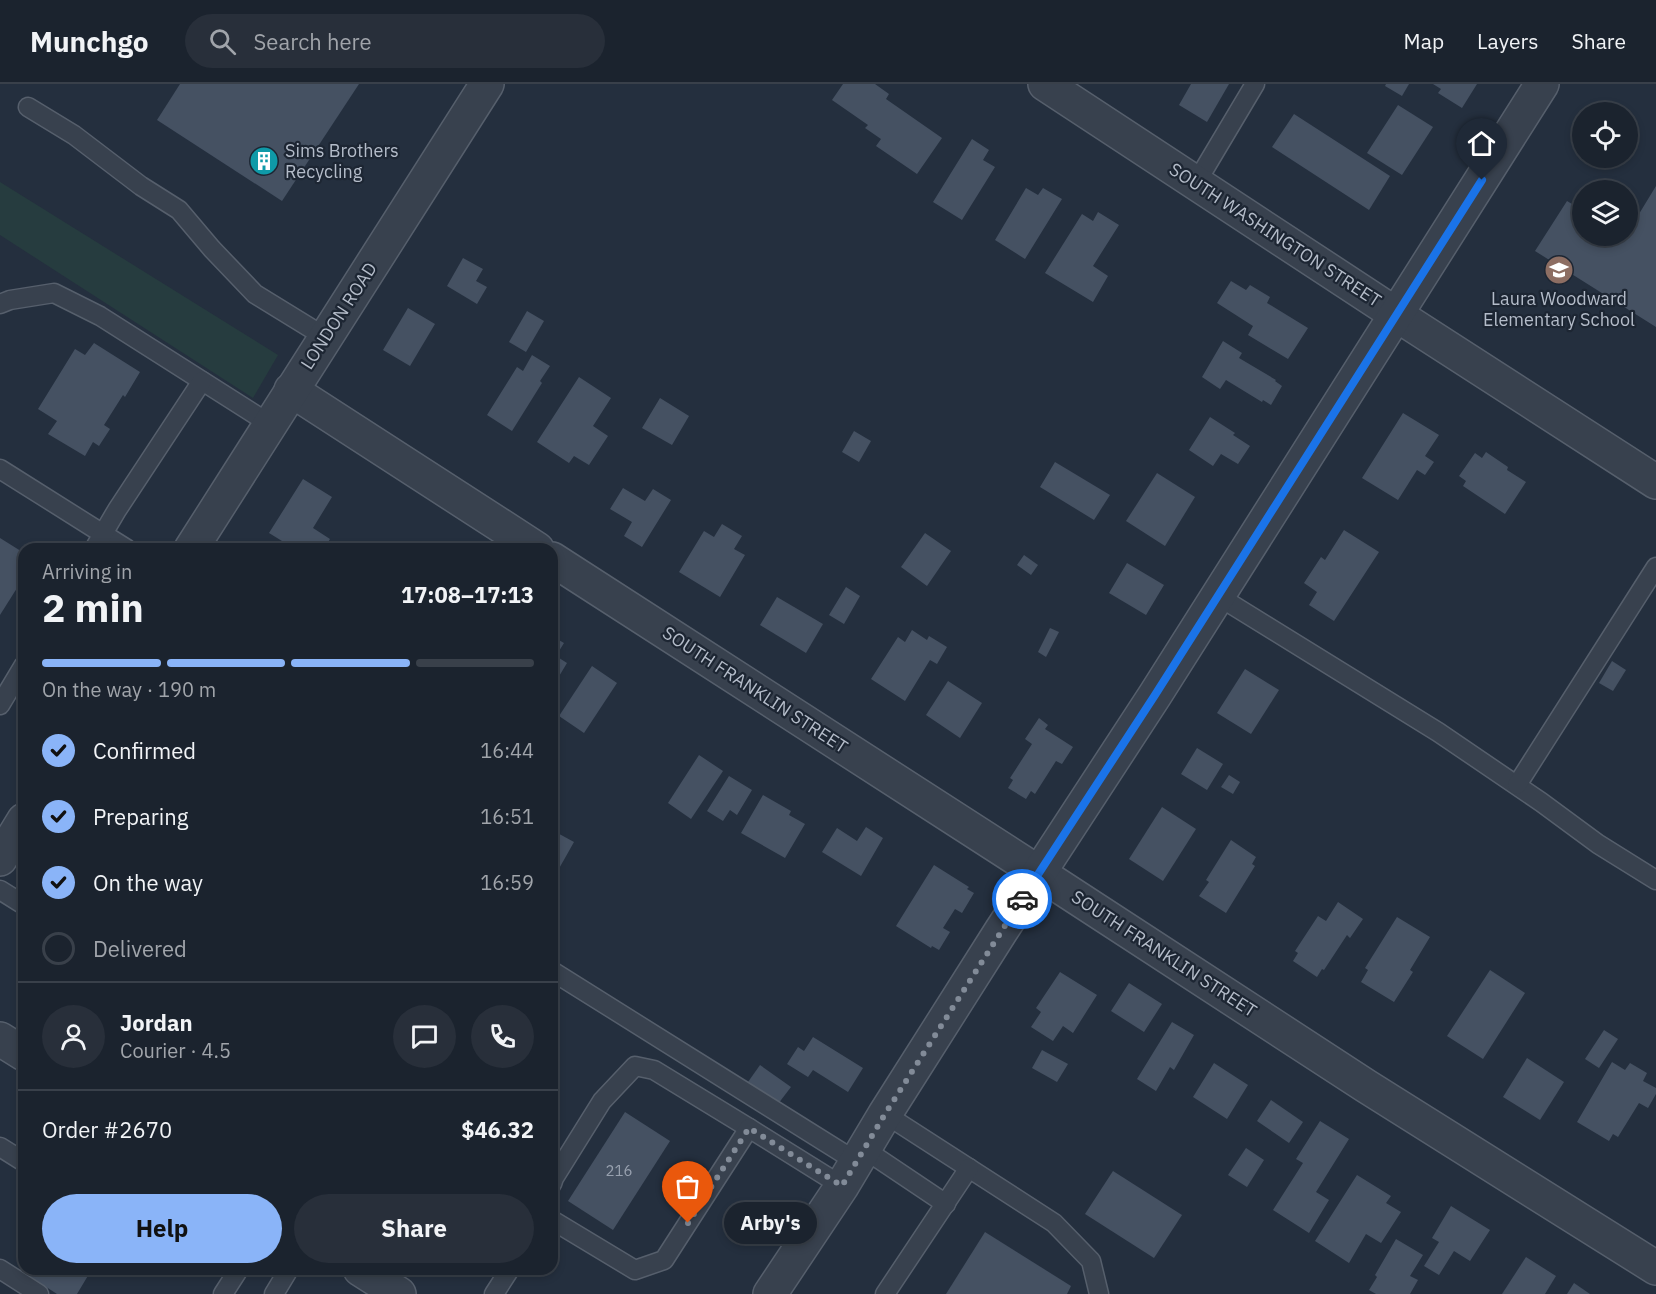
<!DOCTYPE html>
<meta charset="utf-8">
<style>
:root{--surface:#1b232e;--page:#282f3a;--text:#f1f3f6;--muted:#a0a4aa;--line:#39404a;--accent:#8ab4f8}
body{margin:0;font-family:"IBM Plex Sans",sans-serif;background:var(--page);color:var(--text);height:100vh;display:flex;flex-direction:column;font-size:22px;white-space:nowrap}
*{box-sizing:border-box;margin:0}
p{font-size:20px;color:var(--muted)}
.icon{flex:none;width:33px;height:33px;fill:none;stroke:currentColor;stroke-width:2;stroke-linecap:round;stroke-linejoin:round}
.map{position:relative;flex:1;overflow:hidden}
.details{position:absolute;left:18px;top:459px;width:540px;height:732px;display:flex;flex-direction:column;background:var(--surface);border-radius:18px;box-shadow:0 3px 9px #0003,0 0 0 2px var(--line)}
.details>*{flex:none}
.tools{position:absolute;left:1572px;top:18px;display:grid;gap:12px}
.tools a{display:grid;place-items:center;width:66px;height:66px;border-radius:50%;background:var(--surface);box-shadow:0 3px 9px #0003,0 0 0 2px var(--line);font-size:30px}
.pin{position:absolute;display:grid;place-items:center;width:51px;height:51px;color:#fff;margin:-62px -26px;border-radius:50% 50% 50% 0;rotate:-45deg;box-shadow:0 0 6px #0007}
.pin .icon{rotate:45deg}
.courier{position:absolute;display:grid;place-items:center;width:60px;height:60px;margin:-30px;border:4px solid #1a73e8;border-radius:50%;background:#fff;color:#222;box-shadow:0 2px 8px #0007}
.bubble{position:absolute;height:42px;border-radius:21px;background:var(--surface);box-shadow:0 3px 9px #0003,0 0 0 2px var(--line);font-size:20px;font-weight:700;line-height:42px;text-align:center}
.summary em{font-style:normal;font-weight:700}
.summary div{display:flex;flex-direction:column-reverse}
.summary{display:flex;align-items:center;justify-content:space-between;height:102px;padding:0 24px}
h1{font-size:39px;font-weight:700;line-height:45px}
.bar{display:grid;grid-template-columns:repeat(4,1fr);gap:9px 6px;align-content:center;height:72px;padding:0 24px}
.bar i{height:8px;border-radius:4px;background:var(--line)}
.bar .current{background:var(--accent)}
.bar p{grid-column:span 4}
.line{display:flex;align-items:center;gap:15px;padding:0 24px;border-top:2px solid var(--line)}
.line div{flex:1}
.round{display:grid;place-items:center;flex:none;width:63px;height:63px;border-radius:32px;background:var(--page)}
ol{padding:0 24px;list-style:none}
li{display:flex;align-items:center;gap:18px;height:66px}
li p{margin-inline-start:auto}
li .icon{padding:6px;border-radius:50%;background:var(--accent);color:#111;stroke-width:4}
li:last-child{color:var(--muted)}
li i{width:33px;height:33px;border:3px solid var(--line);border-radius:50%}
.cta{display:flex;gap:12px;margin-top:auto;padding:12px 24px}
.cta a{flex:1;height:69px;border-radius:36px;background:var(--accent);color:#111;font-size:24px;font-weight:700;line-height:69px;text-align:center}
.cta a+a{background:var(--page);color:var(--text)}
header{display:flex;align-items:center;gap:36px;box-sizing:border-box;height:84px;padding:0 30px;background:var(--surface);border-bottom:2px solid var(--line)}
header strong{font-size:28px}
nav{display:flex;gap:33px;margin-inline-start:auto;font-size:21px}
.search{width:420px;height:54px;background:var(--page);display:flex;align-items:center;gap:15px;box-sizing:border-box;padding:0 21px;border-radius:33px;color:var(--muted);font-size:22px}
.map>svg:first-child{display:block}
.green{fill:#263c3f}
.building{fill:#455162}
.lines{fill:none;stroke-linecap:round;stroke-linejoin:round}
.service-casing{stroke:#565f6c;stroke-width:21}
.minor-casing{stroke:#565f6c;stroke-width:36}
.tertiary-casing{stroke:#565f6c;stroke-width:36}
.service{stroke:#38414e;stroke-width:18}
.minor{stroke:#38414e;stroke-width:33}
.tertiary{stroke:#38414e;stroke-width:33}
.done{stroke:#828b98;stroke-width:6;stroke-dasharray:0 10.8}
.route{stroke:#1a73e8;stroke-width:8}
.labels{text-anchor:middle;stroke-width:4.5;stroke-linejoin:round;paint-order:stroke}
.number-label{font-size:15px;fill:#98a1af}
.poi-label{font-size:18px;fill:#b4bcc9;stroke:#1d2633;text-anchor:start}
.street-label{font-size:18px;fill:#b4bcc9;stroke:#1d2633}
</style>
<header>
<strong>Munchgo</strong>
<div class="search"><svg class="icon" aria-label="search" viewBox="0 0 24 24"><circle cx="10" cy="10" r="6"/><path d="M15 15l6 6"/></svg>Search here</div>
<nav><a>Map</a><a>Layers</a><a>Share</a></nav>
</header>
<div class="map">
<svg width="1656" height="1210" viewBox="0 0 1656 1210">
<rect width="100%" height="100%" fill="#242f3e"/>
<!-- green -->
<path class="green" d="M0 98 278 271 253 314 0 151Z"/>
<!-- building -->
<g class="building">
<path d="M180 0H359L282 117 157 36Z"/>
<path d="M843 0H875L889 10 886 15 942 54 917 90 876 62 881 55 865 44 868 41 832 16Z"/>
<path d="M1191 0H1229L1207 38 1179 21Z"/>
<path d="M1386 0H1409L1402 12 1385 2Z"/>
<path d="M1433 0H1477L1462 24 1438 9 1441 5Z"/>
<path d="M1398 21 1433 43 1402 91 1367 69Z"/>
<path d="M1294 30 1390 92 1369 126 1272 63Z"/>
<path d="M972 55 989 66 983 76 995 83 962 136 933 118Z"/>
<path d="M1656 102V243L1535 167 1567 117 1582 126V152H1622L1624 153 1628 152V148Z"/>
<path d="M1026 104 1038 111 1043 104 1062 115 1025 175 995 156Z"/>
<path d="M1098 128 1119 141 1093 182 1108 192 1093 218 1045 189 1082 130 1093 137Z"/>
<path d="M463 174 483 185 476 197 487 203 477 220 447 202Z"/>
<path d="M1231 197 1246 206 1250 201 1270 213 1267 219 1308 244 1288 275 1248 251 1253 242 1217 219Z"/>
<path d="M408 224 435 240 410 282 383 266Z"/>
<path d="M527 227 544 237 526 268 509 258Z"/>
<path d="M1223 257 1242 269 1239 274 1276 296 1275 297 1282 302 1271 321 1263 316 1262 318 1226 296 1220 305 1202 293Z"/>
<path d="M94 259 140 288 125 313 123 311 104 341 110 345 99 362 93 358 85 372 48 350 57 337 38 325 75 265 85 271Z"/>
<path d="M532 271 550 282 540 297 542 299 512 347 487 331 517 283 523 287Z"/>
<path d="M579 293 611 314 593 342 608 352 589 381 574 372 569 379 537 358Z"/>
<path d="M660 314 689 332 672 361 642 344Z"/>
<path d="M1403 329 1439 351 1425 372 1434 378 1425 391 1417 386 1398 416 1362 394Z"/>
<path d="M1210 333 1235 349 1233 351 1250 362 1238 380 1221 370 1213 382 1189 366Z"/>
<path d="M854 347 871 357 859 378 842 368Z"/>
<path d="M1486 368 1508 383 1507 386 1526 398 1505 430 1463 402 1466 397 1459 392 1475 369 1482 374Z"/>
<path d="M1055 378 1110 411 1094 436 1040 403Z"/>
<path d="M1157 389 1195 413 1165 462 1126 437Z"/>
<path d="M303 395 332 413 313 444 330 455 324 465H295L269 449Z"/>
<path d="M623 404 645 417 653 405 671 416 642 463 624 452 632 438 610 425Z"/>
<path d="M722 440 742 452 734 465 745 471 720 513 679 488 704 447 714 453Z"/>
<path d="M1344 446 1379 468 1334 537 1309 521 1317 508 1304 499 1321 473 1325 476Z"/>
<path d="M925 449 951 467 927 502 901 483Z"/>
<path d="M0 454 24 469V493L0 531Z"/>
<path d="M1024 471 1038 481 1031 491 1017 481Z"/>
<path d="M1127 479 1164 501 1146 531 1109 509Z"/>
<path d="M846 503 860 512 844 540 829 531Z"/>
<path d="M777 513 823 540 806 569 760 541Z"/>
<path d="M1050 544 1059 548 1046 573 1038 568Z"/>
<path d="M912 546 927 556 929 552 947 563 937 580 930 576 905 617 871 595 898 553 905 558Z"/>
<path d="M552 552 564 559 556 572 567 579 552 604Z"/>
<path d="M1612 577 1626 586 1613 607 1599 599Z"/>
<path d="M592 582 617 599 584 649 559 632Z"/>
<path d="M1245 585 1279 606 1251 650 1217 629Z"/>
<path d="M948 597 982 619 960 654 926 631Z"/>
<path d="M1039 634 1048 641 1045 645 1073 663 1062 680 1056 677 1035 710 1031 707 1026 715 1008 704 1013 696 1010 694 1032 660 1025 655Z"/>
<path d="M1197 664 1223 680 1207 706 1181 690Z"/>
<path d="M699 671 723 687 691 735 668 719Z"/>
<path d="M1229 691 1240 698 1233 710 1221 703Z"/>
<path d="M729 692 752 706 737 731 730 726 723 737 707 727Z"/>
<path d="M763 711 791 727 789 731 805 740 785 774 741 749Z"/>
<path d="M1162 723 1196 745 1163 797 1129 775Z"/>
<path d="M866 743 883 754 861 792 822 768 837 744 857 757Z"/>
<path d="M552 746 574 758 552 797Z"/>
<path d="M1231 756 1256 773 1252 780 1255 782 1226 829 1199 812 1209 798 1206 796Z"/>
<path d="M934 781 969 803 967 805 974 809 962 829 955 825 943 844 950 848 939 866 932 862 931 864 896 842Z"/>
<path d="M1338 818 1363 835 1350 854 1347 851 1324 886 1322 885 1317 893 1293 877 1298 869 1295 867 1318 832 1326 837Z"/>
<path d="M1397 833 1430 853 1410 886 1413 888 1394 918 1361 898 1368 886 1365 884Z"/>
<path d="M1490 886 1525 909 1483 975 1447 952Z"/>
<path d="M1060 888 1097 911 1073 949 1063 942 1053 957 1031 943 1041 928 1036 924Z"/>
<path d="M1129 899 1162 920 1144 948 1111 927Z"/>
<path d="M1172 938 1194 951 1174 986 1170 983 1156 1007 1137 995Z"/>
<path d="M1604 946 1618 955 1599 984 1585 975Z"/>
<path d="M813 953 863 984 848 1008 813 986 808 993 787 980 798 963 804 967Z"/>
<path d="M1042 966 1068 980 1057 998 1032 984Z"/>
<path d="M1527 974 1564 998 1540 1036 1503 1013Z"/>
<path d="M1612 978 1625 986 1630 979 1647 989 1643 997 1656 1004V1010L1648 1024 1639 1019 1618 1053 1613 1050 1609 1057 1577 1038Z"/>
<path d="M1214 979 1248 1001 1227 1035 1193 1013Z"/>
<path d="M760 981 791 1003 778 1020 748 998Z"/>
<path d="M1271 1016 1303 1038 1289 1059 1257 1037Z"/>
<path d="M625 1028 670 1057 613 1146 568 1117Z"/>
<path d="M1320 1037 1349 1055 1316 1108 1329 1116 1309 1149 1273 1126 1303 1079 1296 1075Z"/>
<path d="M1246 1064 1264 1076 1247 1103 1228 1091Z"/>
<path d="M1113 1087 1182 1131 1154 1174 1085 1130Z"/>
<path d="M1357 1091 1391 1112 1386 1119 1401 1128 1381 1159 1366 1150 1349 1179 1315 1157Z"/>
<path d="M1451 1122 1490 1146 1470 1177 1454 1167 1439 1191 1424 1182 1439 1158 1432 1154Z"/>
<path d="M985 1148 1071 1202 1067 1210H946Z"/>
<path d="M1396 1155 1423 1171 1410 1192 1418 1196 1410 1210H1376L1369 1206 1377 1193 1375 1191Z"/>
<path d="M1526 1173 1556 1192 1545 1210H1502Z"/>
<path d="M24 1180V1185H92L77 1210H57L20 1186Z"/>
<path d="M1574 1199 1590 1210H1567Z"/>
</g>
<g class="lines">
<!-- service casing -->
<g class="service-casing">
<g id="service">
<path d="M28 23 74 51 141 102 179 126 212 165 255 210 325 253"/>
<path d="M1196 99 1255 0"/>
<path d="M0 220 10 216 54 209 100 232 270 340"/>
<path d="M0 385 127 465"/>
<path d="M94 465 117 426 202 297"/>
<path d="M1218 512 1438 648 1541 718 1598 760 1656 796"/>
<path d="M0 621 24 581"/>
<path d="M1517 701 1656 483"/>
<path d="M0 806 24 821"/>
<path d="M552 887 857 1078"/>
<path d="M885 1030 1054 1139 1091 1177 1099 1210"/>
<path d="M0 1063 24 1078"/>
<path d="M864 1065 946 1120"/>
<path d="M552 1100 554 1094 602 1017 635 982 654 986 749 1044"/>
<path d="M552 1136 635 1186 664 1176 749 1044 842 1102"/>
<path d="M0 1185 39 1210"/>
<path d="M223 1210 239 1185"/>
<path d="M274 1210 289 1185"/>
<path d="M494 1210 510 1185"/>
<path d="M885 1210 969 1084"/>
</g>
</g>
<!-- minor casing -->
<g class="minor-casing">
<g id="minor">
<path d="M1045 0 1397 231 1656 398"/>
<path d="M291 306 537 465"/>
<path d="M552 475 1039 789 1366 1002 1656 1184"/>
<path d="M770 1210 842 1102 885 1030 1001 847 1155 611 1542 0"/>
</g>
</g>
<!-- tertiary casing -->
<g class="tertiary-casing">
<g id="tertiary">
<path d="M191 465 487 0"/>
<path d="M0 775 24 736"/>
<path d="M0 955 24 970"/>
<path d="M360 1185 399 1210"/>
</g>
</g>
<!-- service -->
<use href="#service" class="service"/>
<!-- minor -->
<use href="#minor" class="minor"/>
<!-- tertiary -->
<use href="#tertiary" class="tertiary"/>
</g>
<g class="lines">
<!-- done -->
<path class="done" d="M688 1139 749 1044 842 1102 885 1030 1022 815"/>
<!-- route -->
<path class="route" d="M1022 815 1155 611 1482 96"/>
</g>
<!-- icons -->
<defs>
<g id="building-disc" transform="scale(1.5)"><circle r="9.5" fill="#0f9aa8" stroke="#1d2633"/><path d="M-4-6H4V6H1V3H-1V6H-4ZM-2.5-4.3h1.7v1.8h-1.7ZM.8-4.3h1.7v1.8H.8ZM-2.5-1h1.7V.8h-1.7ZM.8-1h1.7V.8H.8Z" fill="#fff"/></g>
<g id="school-disc" transform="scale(1.5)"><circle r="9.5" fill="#8d6e63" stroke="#1d2633"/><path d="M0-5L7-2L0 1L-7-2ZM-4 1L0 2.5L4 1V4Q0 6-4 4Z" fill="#fff"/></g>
</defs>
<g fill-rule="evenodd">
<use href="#building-disc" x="264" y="77"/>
<use href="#school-disc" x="1559" y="186"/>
</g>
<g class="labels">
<!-- number labels -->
<g class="number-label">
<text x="619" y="1092">216</text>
</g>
<!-- poi labels -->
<g class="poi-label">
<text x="285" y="73">Sims Brothers<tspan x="285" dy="21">Recycling</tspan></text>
<text x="1559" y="221" text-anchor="middle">Laura Woodward<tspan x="1559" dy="21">Elementary School</tspan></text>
</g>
<!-- street labels -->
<g class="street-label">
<text transform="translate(1275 151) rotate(33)" y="6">SOUTH WASHINGTON STREET</text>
<text transform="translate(339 232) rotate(-57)" y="6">LONDON ROAD</text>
<text transform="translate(755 606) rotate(33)" y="6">SOUTH FRANKLIN STREET</text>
<text transform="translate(1164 870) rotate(33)" y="6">SOUTH FRANKLIN STREET</text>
</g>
</g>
</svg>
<div class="tools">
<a><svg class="icon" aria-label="locate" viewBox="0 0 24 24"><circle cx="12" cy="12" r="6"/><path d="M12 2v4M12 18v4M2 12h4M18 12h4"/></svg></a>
<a><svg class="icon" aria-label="layers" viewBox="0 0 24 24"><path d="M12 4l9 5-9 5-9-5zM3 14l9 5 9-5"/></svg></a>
</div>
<div class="pin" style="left:688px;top:1139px;background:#ea580c"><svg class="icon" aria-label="bag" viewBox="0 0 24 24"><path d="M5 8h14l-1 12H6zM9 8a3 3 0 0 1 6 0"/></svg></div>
<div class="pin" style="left:1482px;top:96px;background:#1f2937"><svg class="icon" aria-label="home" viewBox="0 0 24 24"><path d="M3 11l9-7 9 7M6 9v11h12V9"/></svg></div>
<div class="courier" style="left:1022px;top:815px"><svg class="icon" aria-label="car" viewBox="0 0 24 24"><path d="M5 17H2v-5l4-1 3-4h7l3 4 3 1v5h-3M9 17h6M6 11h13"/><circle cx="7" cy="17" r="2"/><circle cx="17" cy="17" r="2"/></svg></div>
<div class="bubble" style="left:724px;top:1118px;width:93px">Arby's</div>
<section class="details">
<div class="summary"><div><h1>2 min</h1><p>Arriving in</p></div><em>17:08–17:13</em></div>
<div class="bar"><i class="current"></i><i class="current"></i><i class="current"></i><i></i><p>On the way · 190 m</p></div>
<ol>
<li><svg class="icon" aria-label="check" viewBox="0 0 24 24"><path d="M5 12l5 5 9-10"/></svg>Confirmed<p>16:44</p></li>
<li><svg class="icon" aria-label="check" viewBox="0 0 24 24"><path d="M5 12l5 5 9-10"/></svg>Preparing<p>16:51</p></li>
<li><svg class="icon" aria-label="check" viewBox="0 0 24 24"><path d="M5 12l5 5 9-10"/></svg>On the way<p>16:59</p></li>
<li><i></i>Delivered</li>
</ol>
<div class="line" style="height:108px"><a class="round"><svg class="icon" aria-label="person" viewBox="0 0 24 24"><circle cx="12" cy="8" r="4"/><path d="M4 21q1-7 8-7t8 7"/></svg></a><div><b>Jordan</b><p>Courier · 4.5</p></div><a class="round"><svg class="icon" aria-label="chat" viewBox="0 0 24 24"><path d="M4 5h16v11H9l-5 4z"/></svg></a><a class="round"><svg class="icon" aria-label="phone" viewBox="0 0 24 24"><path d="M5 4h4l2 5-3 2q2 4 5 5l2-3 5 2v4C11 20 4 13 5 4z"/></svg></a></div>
<div class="line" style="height:78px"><div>Order #2670</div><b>$46.32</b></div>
<div class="cta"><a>Help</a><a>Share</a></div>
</section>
</div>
